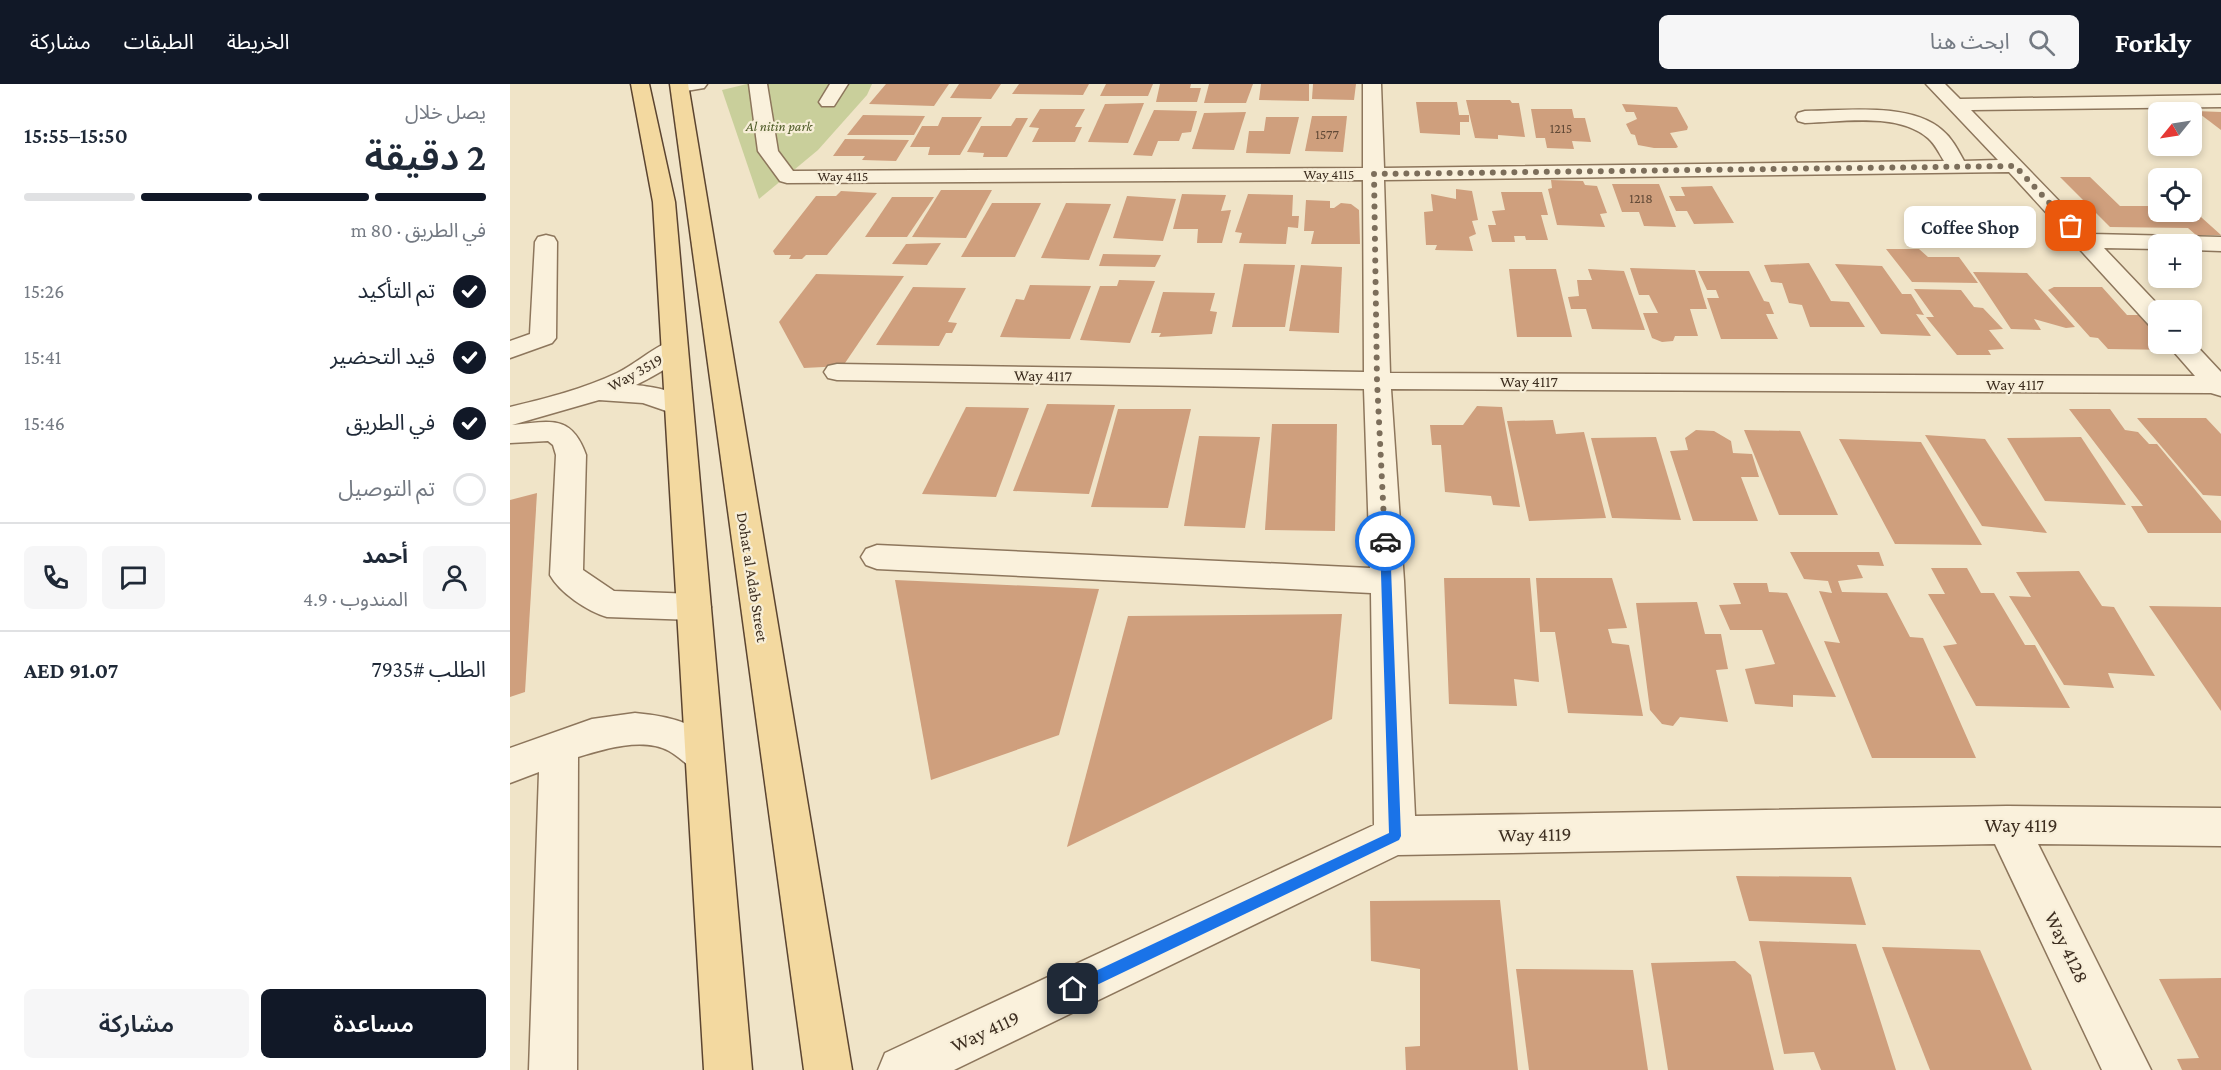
<!DOCTYPE html>
<html lang="ar">
<meta charset="utf-8">
<style>
:root{--surface:#fff;--page:#f6f6f7;--text:#1f2937;--muted:#747a83;--line:#e0e1e3;--accent:#111827}
body{margin:0;font-family:"Crimson Pro","Noto Sans Arabic",serif;background:var(--page);color:var(--text);direction:rtl;height:100vh;display:flex;flex-direction:column;font-size:22px;white-space:nowrap}
*{box-sizing:border-box;margin:0}
p{font-size:20px;color:var(--muted)}
.icon{flex:none;width:33px;height:33px;fill:none;stroke:currentColor;stroke-width:2;stroke-linecap:round;stroke-linejoin:round}
.map{position:relative;flex:1;overflow:hidden;direction:ltr}
.drawer{display:flex;flex-direction:column;background:var(--surface);width:510px}
.drawer>*{flex:none}
.needle{width:39px;rotate:240deg}
.buttons{position:absolute;left:1638px;top:18px;display:grid;gap:12px}
.buttons a{display:grid;place-items:center;width:54px;height:54px;border-radius:9px;background:var(--surface);box-shadow:0 3px 9px #0003;font-size:30px}
.pin{position:absolute;display:grid;place-items:center;width:51px;height:51px;color:#fff;margin:-26px;border-radius:12px;box-shadow:0 3px 9px #0006}
.courier{position:absolute;display:grid;place-items:center;width:60px;height:60px;margin:-30px;border:4px solid #1a73e8;border-radius:50%;background:#fff;color:#222;box-shadow:0 2px 8px #0007}
.bubble{position:absolute;height:42px;border-radius:9px;background:var(--surface);box-shadow:0 3px 9px #0003;font-size:20px;font-weight:600;line-height:42px;text-align:center;direction:rtl}
.overview em{font-style:normal;font-weight:600}
.overview div{display:flex;flex-direction:column-reverse}
.overview{display:flex;align-items:center;justify-content:space-between;height:102px;padding:0 24px}
h1{font-size:39px;font-weight:600;line-height:45px}
.bar{display:grid;grid-template-columns:repeat(4,1fr);gap:9px 6px;align-content:center;height:72px;padding:0 24px}
.bar i{height:8px;border-radius:4px;background:var(--line)}
.bar .current{background:var(--accent)}
.bar p{grid-column:span 4}
.line{display:flex;align-items:center;gap:15px;padding:0 24px;border-top:2px solid var(--line)}
.line div{flex:1}
.round{display:grid;place-items:center;flex:none;width:63px;height:63px;border-radius:9px;background:var(--page)}
ol{padding:0 24px;list-style:none}
li{display:flex;align-items:center;gap:18px;height:66px}
li p{margin-inline-start:auto}
li .icon{padding:6px;border-radius:50%;background:var(--accent);color:#fff;stroke-width:4}
li:last-child{color:var(--muted)}
li i{width:33px;height:33px;border:3px solid var(--line);border-radius:50%}
.action{display:flex;gap:12px;margin-top:auto;padding:12px 24px}
.action a{flex:1;height:69px;border-radius:9px;background:var(--accent);color:#fff;font-size:24px;font-weight:600;line-height:69px;text-align:center}
.action a+a{background:var(--page);color:var(--text)}
header{display:flex;align-items:center;gap:36px;box-sizing:border-box;height:84px;padding:0 30px;background:var(--accent);color:#fff}
header strong{font-size:28px}
nav{display:flex;gap:33px;margin-inline-start:auto;font-size:21px}
.search{width:420px;height:54px;background:var(--page);display:flex;align-items:center;gap:15px;box-sizing:border-box;padding:0 21px;border-radius:9px;color:var(--muted);font-size:22px}
main{display:flex;flex:1;min-height:0}
.map>svg:first-child{display:block}
.green{fill:#c9cf9b}
.building{fill:#cf9f7d}
.lines{fill:none;stroke-linecap:round;stroke-linejoin:round}
.minor-casing{stroke:#8d765c;stroke-width:3}
.major-casing{stroke:#5b4430;stroke-width:3}
.minor{fill:#faf1dc;fill-rule:evenodd}
.major{fill:#f3d9a0;fill-rule:evenodd}
.route{fill:#1a73e8}
.done{stroke:#7c6e5b;stroke-width:6;stroke-dasharray:0 10.8}
.labels{text-anchor:middle;stroke-width:4.5;stroke-linejoin:round;paint-order:stroke}
.far-park-label{font-size:14px;font-style:italic;fill:#4d5a26;stroke:#f7eed8}
.number-label{font-size:14px;fill:#624a37}
.far-street-label{font-size:14px;fill:#3d2e20;stroke:#f7eed8}
.street-label{font-size:16px;fill:#3d2e20;stroke:#f7eed8}
.near-street-label{font-size:20px;fill:#3d2e20;stroke:#f7eed8}
</style>
<header>
<strong>Forkly</strong>
<div class="search"><svg class="icon" aria-label="search" viewBox="0 0 24 24"><circle cx="10" cy="10" r="6"/><path d="M15 15l6 6"/></svg>ابحث هنا</div>
<nav><a>الخريطة</a><a>الطبقات</a><a>مشاركة</a></nav>
</header>
<main>
<div class="map">
<svg width="1711" height="986" viewBox="0 0 1711 986">
<rect width="100%" height="100%" fill="#f0e4c8"/>
<!-- green -->
<path class="green" d="M237 0H362L357 11 308 66 249 115 212 6Z"/>
<!-- building -->
<g class="building">
<path d="M376 0H439L424 22 359 20Z"/>
<path d="M449 0H491L481 15 440 14Z"/>
<path d="M509 0H579L573 11 502 10Z"/>
<path d="M596 0H643L638 12H590Z"/>
<path d="M650 0H681L680 4H691L687 18H646Z"/>
<path d="M699 0H743L736 19H694Z"/>
<path d="M751 0H799V17L749 16Z"/>
<path d="M803 0H846L844 16 802 15Z"/>
<path d="M956 16H1000L1002 19H1009L1015 53 988 51V55L965 54Z"/>
<path d="M906 18H947L949 31H959V38H950V51L910 49Z"/>
<path d="M634 19 618 59 578 58 595 20Z"/>
<path d="M1112 20 1167 23 1178 43 1177 46 1160 49 1168 63 1166 64H1144L1128 61 1125 51 1121 50 1116 40 1127 35 1124 28H1116Z"/>
<path d="M530 25H575L565 43H572L565 58H522L529 44 519 43Z"/>
<path d="M1021 25H1062L1064 34H1075L1081 58 1062 57 1064 65 1037 64 1035 54H1026Z"/>
<path d="M644 26 687 27 681 48 672 49 669 57H648L642 72 623 71Z"/>
<path d="M1686 27 1711 28V46Z"/>
<path d="M736 28 724 66 682 65 694 29Z"/>
<path d="M353 31 415 32 404 51H337Z"/>
<path d="M802 32H837L833 68 795 67Z"/>
<path d="M432 33H472L450 71H418L420 63H400L412 42H428Z"/>
<path d="M756 33H789L780 70 736 69 739 47H754Z"/>
<path d="M506 34H518L497 73H473L474 69 457 68 471 42H501Z"/>
<path d="M335 55 399 56 386 77 352 76 355 72H323Z"/>
<path d="M1550 93H1580L1610 122H1648V128H1682V125L1711 151H1686L1678 144 1600 143Z"/>
<path d="M1041 96 1073 97 1075 101 1087 102 1097 129 1090 130 1095 143 1047 141 1038 105 1042 104Z"/>
<path d="M1102 100H1149L1166 143 1134 142 1129 128H1112Z"/>
<path d="M1202 102 1224 139 1184 140 1177 127H1166L1159 112H1175L1171 103Z"/>
<path d="M946 105 962 107 968 136 962 137 966 150 959 153 963 167 925 166 927 161H916L914 128 923 127 921 110 946 115Z"/>
<path d="M431 106H482L456 154 402 153Z"/>
<path d="M331 107 367 109 317 171H296L292 175H279L281 171H265L263 167 306 112H326Z"/>
<path d="M991 108H1032L1038 131H1031L1038 156H1016L1015 152H1004L1005 158H982L978 141H986L982 127 995 126Z"/>
<path d="M672 110 716 111 711 127 721 126 712 159H687L688 145H663Z"/>
<path d="M738 110 783 111 782 132H789L788 144 778 143 776 160 729 159 732 149 725 148Z"/>
<path d="M617 112 666 115 653 157 603 154Z"/>
<path d="M382 113H424L397 153H355Z"/>
<path d="M796 116 820 117V124H824L831 119 841 120 849 126 850 160H801L804 147H794Z"/>
<path d="M482 119H531L505 173H451Z"/>
<path d="M556 119 601 120 579 176 531 174Z"/>
<path d="M431 159 417 181 382 180 396 160Z"/>
<path d="M1376 165H1409L1418 173H1449L1468 199 1402 198Z"/>
<path d="M593 170 651 171 645 183 589 182Z"/>
<path d="M1299 179 1321 217 1339 218 1355 243H1300L1292 221 1279 219 1272 199 1261 198 1254 181Z"/>
<path d="M734 180 785 181 775 243H722Z"/>
<path d="M1325 180 1372 182 1392 210H1401L1414 231 1406 230 1421 252 1371 250Z"/>
<path d="M791 181 832 183 829 249 779 247Z"/>
<path d="M1120 184 1185 186 1197 225H1180L1188 252H1165L1163 257 1152 258 1142 254 1133 229H1148L1139 211H1129Z"/>
<path d="M999 185H1046L1062 253H1007Z"/>
<path d="M1078 185 1114 187 1135 246 1082 245 1076 225H1061L1058 213 1069 212 1067 196H1082Z"/>
<path d="M1188 187H1239L1254 217 1259 218 1264 230H1256L1268 255H1211L1197 214H1209L1206 206H1197Z"/>
<path d="M1463 188 1517 189 1565 243 1556 244 1524 235 1531 246 1501 245Z"/>
<path d="M306 190 394 192 333 282 294 284 269 238Z"/>
<path d="M609 196 645 197 620 259 570 256 590 202H607Z"/>
<path d="M520 201 581 202 560 255 490 253 506 215 514 216Z"/>
<path d="M403 203 456 204 438 238 447 239 442 249H436L429 262 366 261Z"/>
<path d="M1544 203H1592L1617 231H1629L1648 250V260H1658L1665 266 1598 265 1588 254 1580 253 1538 206Z"/>
<path d="M1404 205 1451 206 1464 223 1473 224 1493 245 1479 246 1494 265 1478 266 1481 271H1447L1416 233H1424Z"/>
<path d="M653 208 705 209 700 227 707 228 702 250 649 253 651 249H641Z"/>
<path d="M537 320 605 321 579 410 503 407Z"/>
<path d="M967 322 992 323 1010 423 983 421 981 412 935 408 931 361H922L920 341H953Z"/>
<path d="M456 323 519 324 486 413 412 410Z"/>
<path d="M608 325H681L658 424 581 423Z"/>
<path d="M1559 325H1600L1615 346 1628 348 1639 360H1647L1711 437V449H1638L1621 422H1633Z"/>
<path d="M1627 334H1696L1711 350V412L1693 411Z"/>
<path d="M1043 336 1046 350 1074 348 1096 434 1019 437 997 337Z"/>
<path d="M762 340H827L825 447 755 446Z"/>
<path d="M1186 346 1204 347 1221 357 1223 369 1242 370 1249 393H1231L1248 437H1183L1160 367 1178 366 1175 354Z"/>
<path d="M1234 346 1290 347 1328 431H1269Z"/>
<path d="M1415 351 1475 355 1537 449 1472 442Z"/>
<path d="M689 352 750 353 735 444 674 442Z"/>
<path d="M1146 353 1171 436 1102 434 1081 354Z"/>
<path d="M1571 353 1616 421 1535 417 1497 354Z"/>
<path d="M1329 355 1411 358 1472 461 1385 460Z"/>
<path d="M27 409 15 608 0 613V416Z"/>
<path d="M1280 468H1369L1374 482 1347 481 1353 494 1328 497 1332 508 1377 509 1400 553 1413 554 1466 674H1362L1314 557 1330 559 1309 507 1322 509 1318 497 1294 495Z"/>
<path d="M1421 484H1457L1471 509H1484L1515 561H1525L1560 624 1466 622 1433 562 1447 560 1418 510H1435Z"/>
<path d="M1569 487 1592 522 1604 523 1645 592 1598 589 1604 604 1554 601 1499 512 1521 513 1506 488Z"/>
<path d="M934 494H1020L1029 598 1004 595 1007 622 939 620Z"/>
<path d="M1026 494H1102L1117 544 1098 545 1102 559 1119 561 1133 632 1058 629 1045 548H1030Z"/>
<path d="M385 496 589 505 549 651 421 696Z"/>
<path d="M1223 499H1257L1259 508 1277 509 1326 613 1283 611V623L1245 620 1235 585 1265 580 1252 546H1220L1209 521 1231 520Z"/>
<path d="M1187 518 1195 550H1211L1218 585 1206 586 1218 638 1170 633 1163 642 1152 640 1140 626 1126 519Z"/>
<path d="M1639 522 1711 523V627Z"/>
<path d="M832 530 822 635 557 763 618 532Z"/>
<path d="M1226 792 1341 793 1356 841 1239 837Z"/>
<path d="M990 816 1008 986H896L895 963 910 962V885L861 877 860 817Z"/>
<path d="M1249 857 1346 860 1386 986H1311L1304 968 1274 970Z"/>
<path d="M1372 863 1470 866 1522 986H1420Z"/>
<path d="M1225 877 1241 891 1264 986H1158L1141 879Z"/>
<path d="M1006 885 1123 886 1138 986H1019Z"/>
<path d="M1711 894V986H1672L1667 975 1689 974 1649 895Z"/>
</g>
<g class="lines">
<!-- minor casing -->
<g class="minor-casing">
<g id="minor">
<path d="M163 0H197L194 4 170 8 164 7 161 3Z"/>
<path d="M239 0H257L268 67 283 87 853 84V0H871L874 84 1434 77C1429 69 1425 60 1418 54 1387 28 1332 38 1295 39L1288 37 1286 33 1288 29 1295 27C1335 27 1400 18 1432 46 1442 54 1448 66 1454 77L1488 76 1416 0H1435L1450 15 1711 11V23L1461 26 1581 150 1711 153V167L1682 166V160H1648V165L1594 164 1653 226H1648V244L1639 241 1499 88 874 96 880 289 1685 292 1657 260H1682V257L1711 288V312L1701 309 881 305 894 497 905 732 1497 722 1711 724V762L1528 760 1641 986H1592L1485 760 888 771 444 986H368L375 969 864 741 861 509 367 485 356 481 351 473 356 465 367 461 860 484 854 305 327 296 318 294 314 288 318 282 327 280 854 288 853 96 277 99 270 97 248 67Z"/>
<path d="M320 0H338L324 22H312L309 18Z"/>
<path d="M36 151 44 153 47 158 46 254 42 259 0 274V257L20 250 25 158 28 153Z"/>
<path d="M164 256 173 258 177 264C166 281 144 292 126 301 143 303 172 307 182 322L178 328 168 331 133 319 89 316 2 341C39 338 61 329 76 371L73 486 104 507 184 510 196 514 201 523 196 532 184 536 97 533C77 527 50 509 40 491L46 371 43 361 38 357 0 359V323C37 314 73 305 107 289 126 280 146 261 164 256Z"/>
<path d="M125 629C159 632 198 640 213 673L208 685 194 690C178 684 173 675 159 667 133 653 94 665 68 673L67 986H19L29 688 0 699V664L82 635Z"/>
</g>
</g>
<!-- major casing -->
<g class="major-casing">
<g id="major">
<path d="M121 0H139L165 118 242 986H194L143 118Z"/>
<path d="M160 0H178L342 986H294Z"/>
</g>
</g>
<!-- minor -->
<use href="#minor" class="minor"/>
<!-- major -->
<use href="#major" class="major"/>
</g>
<!-- route -->
<path class="route" d="M875 454 880 457 891 752 889 756 568 910 563 912 558 910 557 905 558 900 879 749 870 457Z"/>
<g class="lines">
<!-- done -->
<path class="done" d="M875 457 867 297 864 90 1505 82 1561 142"/>
</g>
<g class="labels">
<!-- far-park labels -->
<g class="far-park-label">
<text x="269" y="47">Al nitin park</text>
</g>
<!-- number labels -->
<g class="number-label">
<text x="1051" y="49">1215</text>
<text x="817" y="55">1577</text>
<text x="1131" y="119">1218</text>
</g>
<!-- far-street labels -->
<g class="far-street-label">
<text x="819" y="95">Way 4115</text>
<text x="333" y="97">Way 4115</text>
</g>
<!-- street labels -->
<g class="street-label">
<text transform="translate(125 288) rotate(-29)" y="6">Way 3519</text>
<text transform="translate(533 291) rotate(1)" y="6">Way 4117</text>
<text x="1019" y="303">Way 4117</text>
<text x="1505" y="306">Way 4117</text>
<text transform="translate(243 493) rotate(81)" y="6">Dohat al Adab Street</text>
</g>
<!-- near-street labels -->
<g class="near-street-label">
<text x="1511" y="748">Way 4119</text>
<text transform="translate(1025 750) rotate(-1)" y="7">Way 4119</text>
<text transform="translate(1557 863) rotate(64)" y="7">Way 4128</text>
<text transform="translate(475 947) rotate(-25)" y="7">Way 4119</text>
</g>
</g>
</svg>
<div class="buttons">
<a><svg class="needle" viewBox="-14 -14 28 28"><path d="M0-13l5 13h-10z" fill="#e53935"/><path d="M0 13l5-13h-10z" fill="#747a83"/></svg></a>
<a><svg class="icon" aria-label="locate" viewBox="0 0 24 24"><circle cx="12" cy="12" r="6"/><path d="M12 2v4M12 18v4M2 12h4M18 12h4"/></svg></a>
<a>+</a>
<a>−</a>
</div>
<div class="pin" style="left:1561px;top:142px;background:#ea580c"><svg class="icon" aria-label="bag" viewBox="0 0 24 24"><path d="M5 8h14l-1 12H6zM9 8a3 3 0 0 1 6 0"/></svg></div>
<div class="pin" style="left:563px;top:905px;background:#1f2937"><svg class="icon" aria-label="home" viewBox="0 0 24 24"><path d="M3 11l9-7 9 7M6 9v11h12V9"/></svg></div>
<div class="courier" style="left:875px;top:457px"><svg class="icon" aria-label="car" viewBox="0 0 24 24"><path d="M5 17H2v-5l4-1 3-4h7l3 4 3 1v5h-3M9 17h6M6 11h13"/><circle cx="7" cy="17" r="2"/><circle cx="17" cy="17" r="2"/></svg></div>
<div class="bubble" style="left:1394px;top:122px;width:132px">Coffee Shop</div>
</div>
<section class="drawer">
<div class="overview"><div><h1>2 دقيقة</h1><p>يصل خلال</p></div><em>15:50–15:55</em></div>
<div class="bar"><i class="current"></i><i class="current"></i><i class="current"></i><i></i><p>في الطريق · 80 m</p></div>
<ol>
<li><svg class="icon" aria-label="check" viewBox="0 0 24 24"><path d="M5 12l5 5 9-10"/></svg>تم التأكيد<p>15:26</p></li>
<li><svg class="icon" aria-label="check" viewBox="0 0 24 24"><path d="M5 12l5 5 9-10"/></svg>قيد التحضير<p>15:41</p></li>
<li><svg class="icon" aria-label="check" viewBox="0 0 24 24"><path d="M5 12l5 5 9-10"/></svg>في الطريق<p>15:46</p></li>
<li><i></i>تم التوصيل</li>
</ol>
<div class="line" style="height:108px"><a class="round"><svg class="icon" aria-label="person" viewBox="0 0 24 24"><circle cx="12" cy="8" r="4"/><path d="M4 21q1-7 8-7t8 7"/></svg></a><div><b>أحمد</b><p>المندوب · 4.9</p></div><a class="round"><svg class="icon" aria-label="chat" viewBox="0 0 24 24"><path d="M4 5h16v11H9l-5 4z"/></svg></a><a class="round"><svg class="icon" aria-label="phone" viewBox="0 0 24 24"><path d="M5 4h4l2 5-3 2q2 4 5 5l2-3 5 2v4C11 20 4 13 5 4z"/></svg></a></div>
<div class="line" style="height:78px"><div>الطلب #7935</div><b>AED 91.07</b></div>
<div class="action"><a>مساعدة</a><a>مشاركة</a></div>
</section>
</main>
